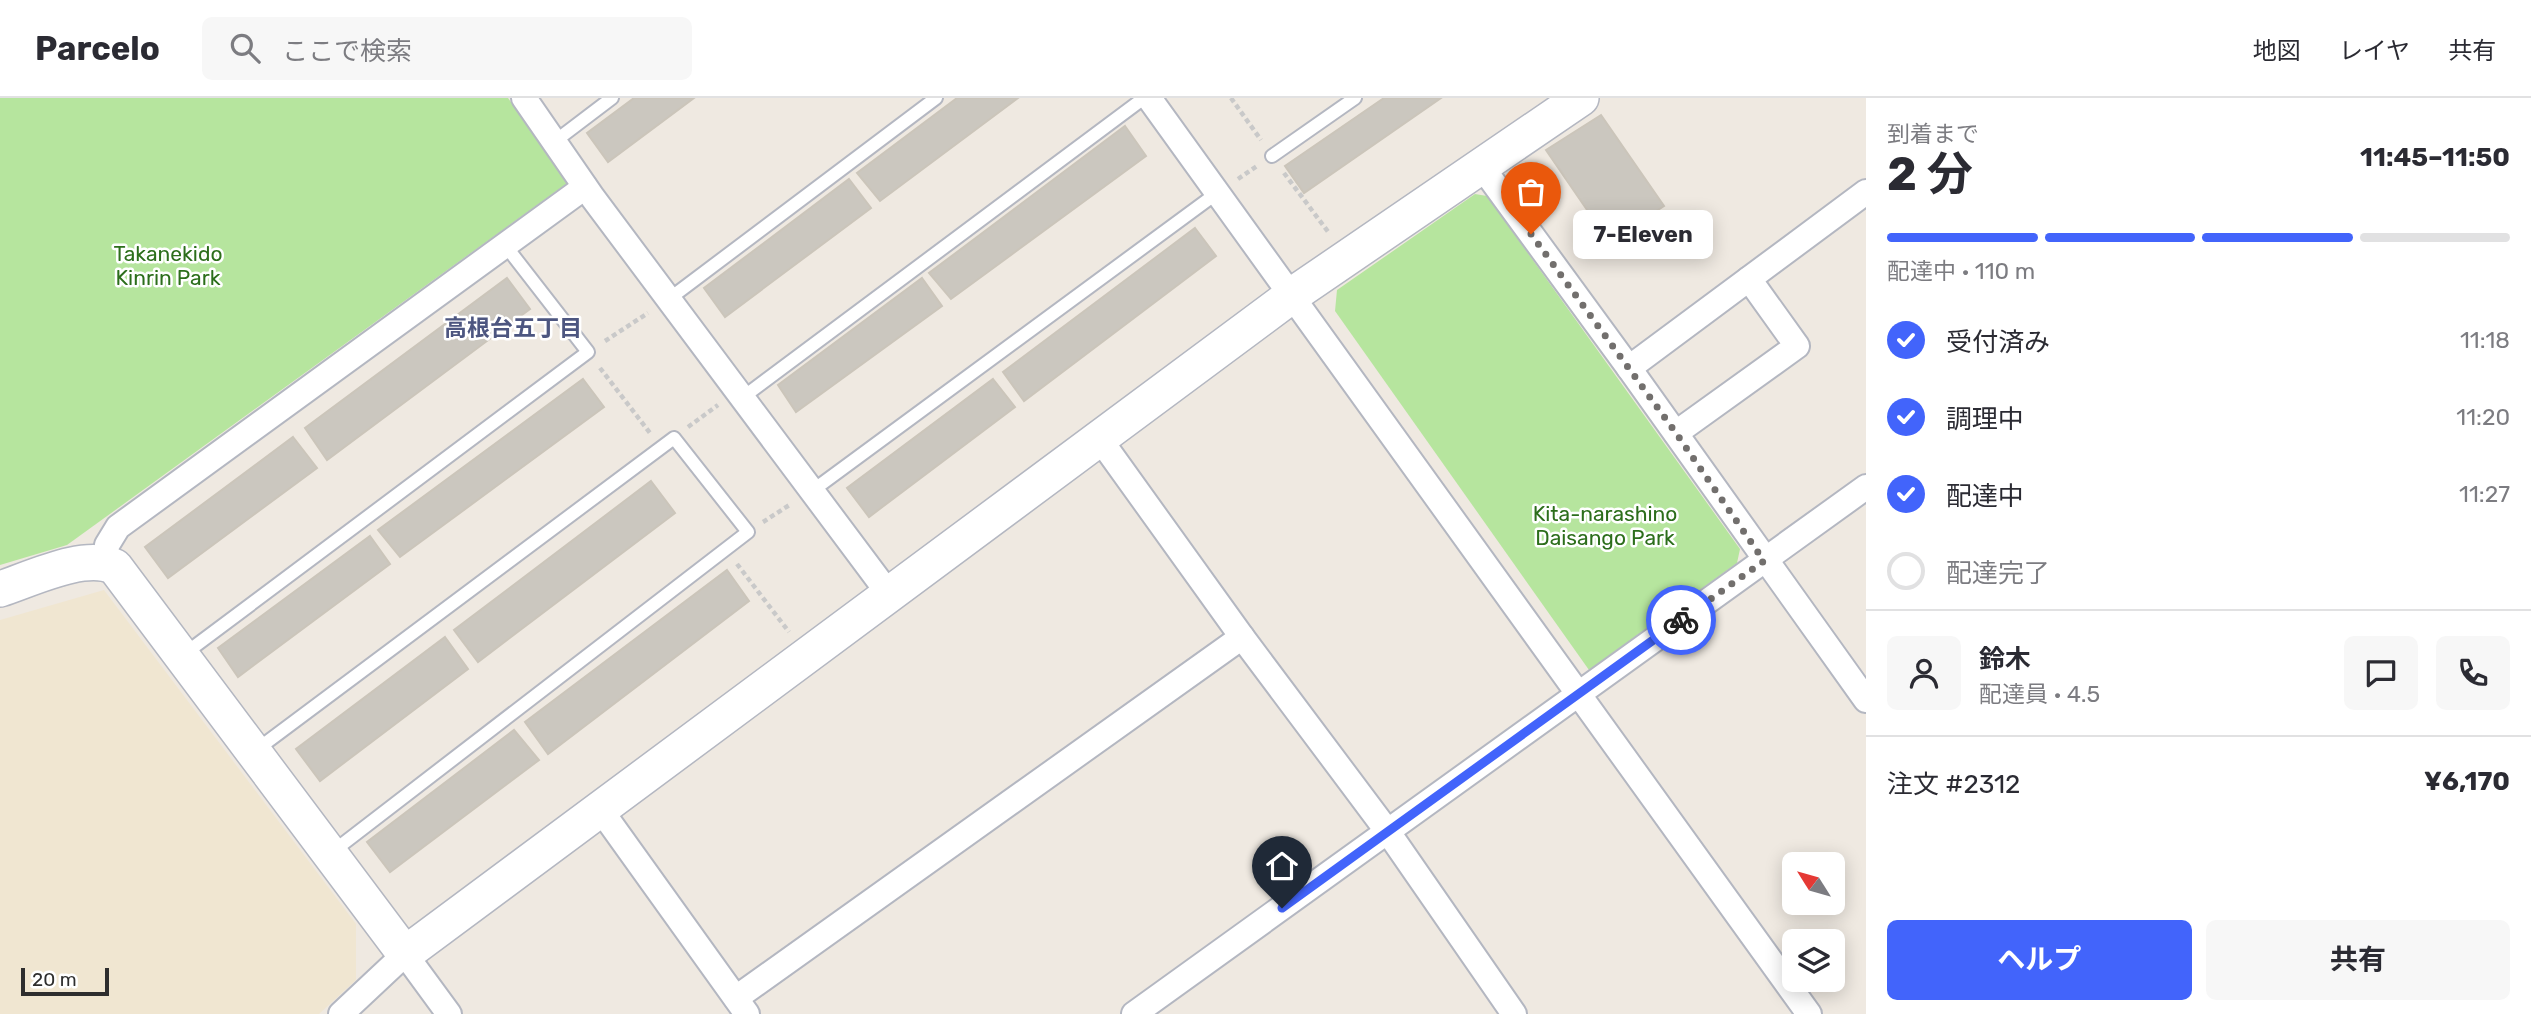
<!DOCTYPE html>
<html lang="ja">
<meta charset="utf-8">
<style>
:root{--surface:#fff;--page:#f7f7f7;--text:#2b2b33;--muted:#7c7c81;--line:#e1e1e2;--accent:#4264fb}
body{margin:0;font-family:Rubik,"Noto Sans JP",sans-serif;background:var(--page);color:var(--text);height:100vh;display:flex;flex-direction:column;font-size:26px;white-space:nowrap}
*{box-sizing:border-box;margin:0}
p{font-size:23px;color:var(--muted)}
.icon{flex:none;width:38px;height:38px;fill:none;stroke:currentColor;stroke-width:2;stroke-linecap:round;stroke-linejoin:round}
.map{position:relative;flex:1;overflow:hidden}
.side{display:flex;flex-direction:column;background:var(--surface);width:665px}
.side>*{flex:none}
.needle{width:46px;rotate:307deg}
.controls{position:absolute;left:1782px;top:754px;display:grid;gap:14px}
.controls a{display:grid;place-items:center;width:63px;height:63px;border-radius:10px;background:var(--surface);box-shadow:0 4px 18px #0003;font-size:35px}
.scale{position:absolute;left:21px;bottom:18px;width:88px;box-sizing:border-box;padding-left:7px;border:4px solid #2e2e2e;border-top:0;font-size:19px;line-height:24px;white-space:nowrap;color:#2e2e2e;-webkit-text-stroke:5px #fff;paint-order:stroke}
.pin{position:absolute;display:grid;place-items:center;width:60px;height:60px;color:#fff;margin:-72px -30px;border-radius:50% 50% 50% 0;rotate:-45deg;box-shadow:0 0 7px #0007}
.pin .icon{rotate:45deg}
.courier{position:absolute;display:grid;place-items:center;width:70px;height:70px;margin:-35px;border:5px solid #4264fb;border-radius:50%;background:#fff;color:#222;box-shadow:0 2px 9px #0007}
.bubble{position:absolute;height:49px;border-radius:10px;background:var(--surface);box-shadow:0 4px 18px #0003;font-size:23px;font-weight:700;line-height:49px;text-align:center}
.summary em{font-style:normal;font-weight:700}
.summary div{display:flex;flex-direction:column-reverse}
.summary{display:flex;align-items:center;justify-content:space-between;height:119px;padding:0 21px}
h1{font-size:46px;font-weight:700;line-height:52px}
.bar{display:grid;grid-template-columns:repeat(4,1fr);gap:10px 7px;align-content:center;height:84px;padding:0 21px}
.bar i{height:9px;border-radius:5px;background:var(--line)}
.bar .selected{background:var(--accent)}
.bar p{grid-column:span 4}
.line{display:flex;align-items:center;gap:18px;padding:0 21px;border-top:2px solid var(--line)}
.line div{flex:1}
.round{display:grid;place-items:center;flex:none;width:74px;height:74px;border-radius:10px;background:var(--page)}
ol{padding:0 21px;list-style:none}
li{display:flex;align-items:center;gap:21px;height:77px}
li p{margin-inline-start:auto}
li .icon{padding:7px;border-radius:50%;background:var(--accent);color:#fff;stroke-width:4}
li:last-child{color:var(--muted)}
li i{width:38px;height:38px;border:4px solid var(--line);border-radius:50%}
.primary-button{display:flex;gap:14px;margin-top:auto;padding:14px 21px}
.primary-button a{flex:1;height:80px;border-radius:10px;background:var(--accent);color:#fff;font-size:28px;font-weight:700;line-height:80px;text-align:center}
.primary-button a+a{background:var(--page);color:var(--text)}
header{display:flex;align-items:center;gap:42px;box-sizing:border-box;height:98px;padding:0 35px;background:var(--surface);border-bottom:2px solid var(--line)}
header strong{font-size:33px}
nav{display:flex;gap:38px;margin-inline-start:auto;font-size:24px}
.search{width:490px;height:63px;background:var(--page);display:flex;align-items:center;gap:18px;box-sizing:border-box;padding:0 24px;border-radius:10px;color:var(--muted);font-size:26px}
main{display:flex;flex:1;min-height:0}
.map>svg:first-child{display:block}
.education{fill:#f0e6d1}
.green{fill:#b6e59e}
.building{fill:#cbc7bf;stroke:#cbc5ba;stroke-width:2}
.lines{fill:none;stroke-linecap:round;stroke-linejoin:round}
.lane-casing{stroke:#b4b7c1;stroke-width:16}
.street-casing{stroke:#b4b7c1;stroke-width:28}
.secondary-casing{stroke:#b4b7c1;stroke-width:38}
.path{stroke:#c9c9c9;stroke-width:4.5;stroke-dasharray:5 3.5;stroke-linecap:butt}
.lane{stroke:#fff;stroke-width:12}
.street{stroke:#fff;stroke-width:24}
.secondary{stroke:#fff;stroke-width:35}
.done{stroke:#726f6d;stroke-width:7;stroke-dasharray:0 12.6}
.route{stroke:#4264fb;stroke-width:9}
.labels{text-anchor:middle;stroke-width:5;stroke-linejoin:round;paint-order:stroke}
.park-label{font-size:21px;fill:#2c6e1b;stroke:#fff}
.neighbourhood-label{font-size:23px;font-weight:bold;fill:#4d5680;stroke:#fff}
</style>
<header>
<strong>Parcelo</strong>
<div class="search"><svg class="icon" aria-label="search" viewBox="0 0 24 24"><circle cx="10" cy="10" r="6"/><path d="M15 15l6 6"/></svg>ここで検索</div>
<nav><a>地図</a><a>レイヤ</a><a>共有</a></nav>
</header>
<main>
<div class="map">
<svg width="1866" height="916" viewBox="0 0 1866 916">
<rect width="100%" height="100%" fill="#efe9e1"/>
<!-- education -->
<path class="education" d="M104 492 356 826V882L319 916H0V522Z"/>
<!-- green -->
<g class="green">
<path d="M0 0H508L569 84 67 447 0 467Z"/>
<path d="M1475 96 1487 98 1740 451 1737 465 1589 572 1335 213 1337 192Z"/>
</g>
<!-- building -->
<g class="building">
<path d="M634 0H694L608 64 587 35Z"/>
<path d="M957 0H1018L880 103 857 75Z"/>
<path d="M1384 0H1441L1304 95 1285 68Z"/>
<path d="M1601 17 1664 108 1609 144 1546 52Z"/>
<path d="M1125 28 1146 58 951 201 929 175Z"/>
<path d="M849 81 871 110 725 219 704 190Z"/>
<path d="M1195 130 1216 158 1024 303 1003 274Z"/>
<path d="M507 180 530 211 327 362 305 330Z"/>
<path d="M922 180 942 208 796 314 778 287Z"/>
<path d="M583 281 604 309 400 459 378 432Z"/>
<path d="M993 281 1015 309 869 419 847 390Z"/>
<path d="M293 339 317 370 168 480 145 449Z"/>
<path d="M651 383 675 415 478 564 454 532Z"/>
<path d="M370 438 390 466 238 579 218 550Z"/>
<path d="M727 472 749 503 548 656 525 624Z"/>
<path d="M445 539 468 571 320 683 296 651Z"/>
<path d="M514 632 539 662 390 774 367 744Z"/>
</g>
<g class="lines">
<!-- lane casing -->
<g class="lane-casing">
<g id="lane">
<path d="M554 44 612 0"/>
<path d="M1272 58 1355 0"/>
<path d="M669 201 936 0"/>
<path d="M742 300 1144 0"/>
<path d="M812 393 1217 95"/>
<path d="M183 557 588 254 505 147"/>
<path d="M255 653 674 340 748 434 331 755"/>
</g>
</g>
<!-- street casing -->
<g class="street-casing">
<g id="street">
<path d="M524 0 593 100 889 496"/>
<path d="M1149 0 1809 916"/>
<path d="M1482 69 1629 270 1866 602"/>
<path d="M1629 270 1866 94"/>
<path d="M1676 335 1797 248 1749 181"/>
<path d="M1099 340 1242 539 1388 734 1514 916"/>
<path d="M105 464 107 447 118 429 585 89"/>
<path d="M600 711 747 916"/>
<path d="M736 900 1242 539"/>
<path d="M341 916 405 856 449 916"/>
<path d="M1134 916 1866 389"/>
</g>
</g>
<!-- secondary casing -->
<g class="secondary-casing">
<path id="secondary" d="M0 491C31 481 85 454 115 469L405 856 1291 198 1581 0"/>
</g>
<!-- path -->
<g class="path">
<path d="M1231 0 1261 42"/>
<path d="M1284 75 1329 135"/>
<path d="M1238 81 1257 68"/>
<path d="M605 243 648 215"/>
<path d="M600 270 650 335"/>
<path d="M688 329 718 307"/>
<path d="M763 424 791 406"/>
<path d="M737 466 789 534"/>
</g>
<!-- lane -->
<use href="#lane" class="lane"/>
<!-- street -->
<use href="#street" class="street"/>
<!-- secondary -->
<use href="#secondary" class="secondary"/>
</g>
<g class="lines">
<!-- done -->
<path class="done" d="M1531 136 1676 335 1764 463 1681 522"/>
<!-- route -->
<path class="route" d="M1282 810 1681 522"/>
</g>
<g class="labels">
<!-- park labels -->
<g class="park-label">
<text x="168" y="163">Takanekido<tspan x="168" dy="24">Kinrin Park</tspan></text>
<text x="1605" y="423">Kita-narashino<tspan x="1605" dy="24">Daisango Park</tspan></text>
</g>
<!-- neighbourhood labels -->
<g class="neighbourhood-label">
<text x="513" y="238">高根台五丁目</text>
</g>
</g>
</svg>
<div class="controls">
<a><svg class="needle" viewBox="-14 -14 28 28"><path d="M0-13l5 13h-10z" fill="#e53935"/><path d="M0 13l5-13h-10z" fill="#7c7c81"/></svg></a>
<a><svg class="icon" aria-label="layers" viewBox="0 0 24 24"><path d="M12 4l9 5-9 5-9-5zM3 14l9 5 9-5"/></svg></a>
</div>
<div class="scale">20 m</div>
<div class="pin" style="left:1531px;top:136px;background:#ea580c"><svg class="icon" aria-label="bag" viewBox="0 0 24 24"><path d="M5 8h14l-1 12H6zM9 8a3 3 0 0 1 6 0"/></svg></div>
<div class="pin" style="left:1282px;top:810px;background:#1f2937"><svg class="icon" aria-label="home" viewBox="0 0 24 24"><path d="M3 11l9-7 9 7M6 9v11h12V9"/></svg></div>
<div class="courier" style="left:1681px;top:522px"><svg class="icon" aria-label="bike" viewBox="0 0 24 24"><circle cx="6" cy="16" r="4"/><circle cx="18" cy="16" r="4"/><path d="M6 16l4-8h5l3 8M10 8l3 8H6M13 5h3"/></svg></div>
<div class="bubble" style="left:1573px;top:112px;width:140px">7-Eleven</div>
</div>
<section class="side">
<div class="summary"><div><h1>2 分</h1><p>到着まで</p></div><em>11:45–11:50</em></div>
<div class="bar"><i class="selected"></i><i class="selected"></i><i class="selected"></i><i></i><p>配達中 · 110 m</p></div>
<ol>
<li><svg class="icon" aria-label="check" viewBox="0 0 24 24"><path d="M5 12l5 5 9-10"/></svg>受付済み<p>11:18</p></li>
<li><svg class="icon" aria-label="check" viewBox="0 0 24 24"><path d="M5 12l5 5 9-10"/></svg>調理中<p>11:20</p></li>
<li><svg class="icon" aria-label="check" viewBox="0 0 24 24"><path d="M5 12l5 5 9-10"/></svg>配達中<p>11:27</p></li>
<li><i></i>配達完了</li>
</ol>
<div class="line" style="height:126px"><a class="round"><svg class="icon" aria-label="person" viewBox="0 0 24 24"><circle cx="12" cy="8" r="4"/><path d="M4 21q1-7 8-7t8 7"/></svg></a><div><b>鈴木</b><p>配達員 · 4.5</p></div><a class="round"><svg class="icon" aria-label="chat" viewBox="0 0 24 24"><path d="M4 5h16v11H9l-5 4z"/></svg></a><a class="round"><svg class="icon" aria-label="phone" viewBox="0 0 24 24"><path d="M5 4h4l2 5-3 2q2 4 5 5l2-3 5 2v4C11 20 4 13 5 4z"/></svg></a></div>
<div class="line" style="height:91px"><div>注文 #2312</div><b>¥6,170</b></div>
<div class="primary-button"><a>ヘルプ</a><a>共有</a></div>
</section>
</main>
